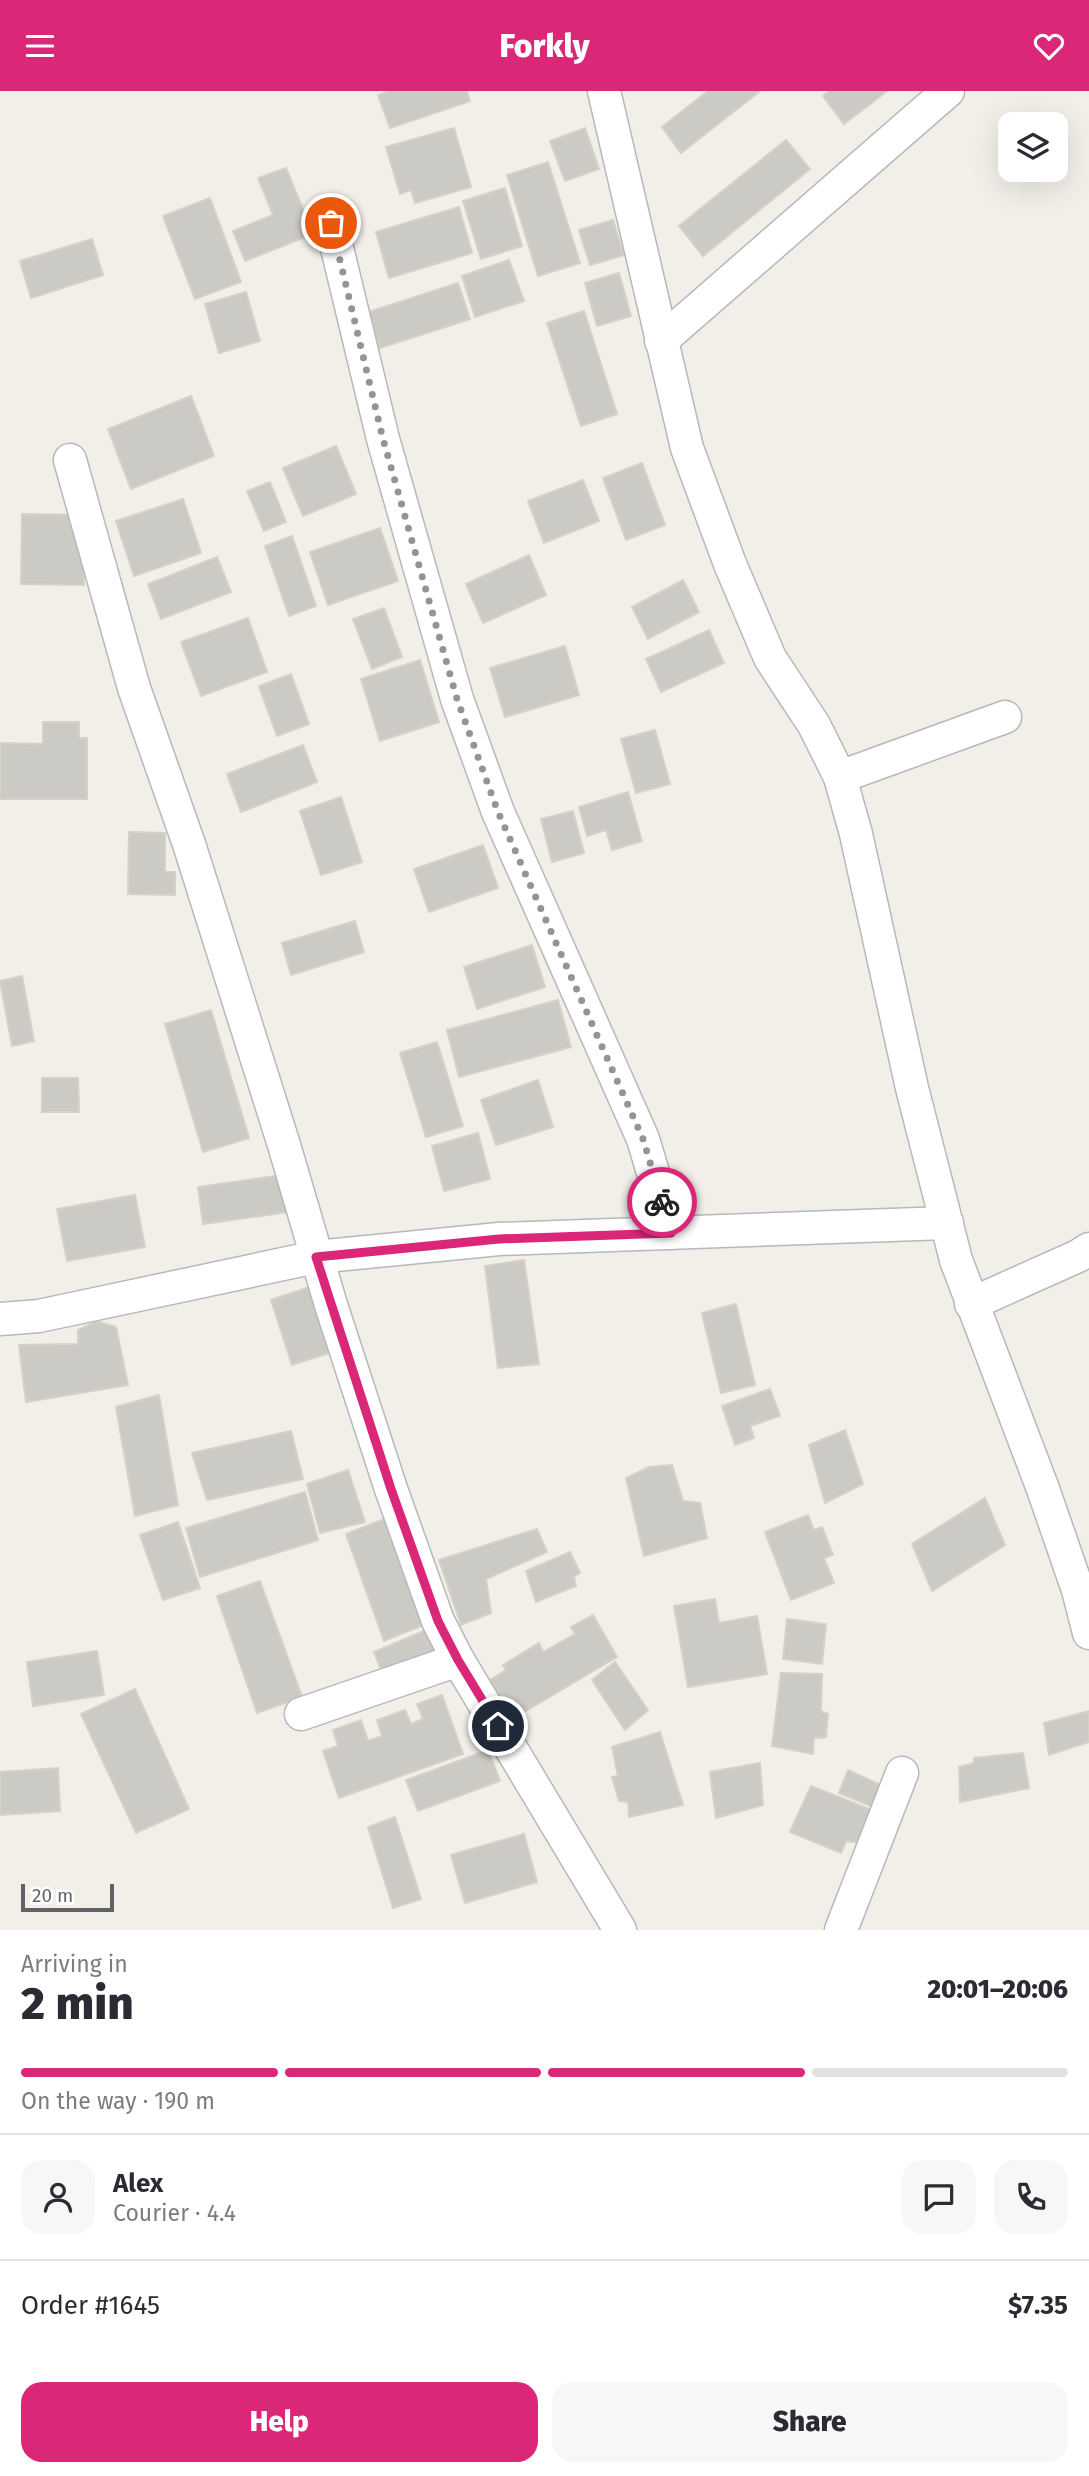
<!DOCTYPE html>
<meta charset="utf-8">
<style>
:root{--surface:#fff;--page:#f7f7f7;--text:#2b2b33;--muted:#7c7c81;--line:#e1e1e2;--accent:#db2777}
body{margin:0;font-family:"Fira Sans",sans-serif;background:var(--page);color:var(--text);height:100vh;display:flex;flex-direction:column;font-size:26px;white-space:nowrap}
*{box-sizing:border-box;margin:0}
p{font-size:23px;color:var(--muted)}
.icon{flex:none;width:38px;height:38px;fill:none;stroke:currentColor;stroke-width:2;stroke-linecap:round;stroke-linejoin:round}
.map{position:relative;height:1839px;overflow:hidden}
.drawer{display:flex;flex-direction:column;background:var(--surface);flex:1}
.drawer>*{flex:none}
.controls{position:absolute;left:998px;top:21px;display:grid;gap:14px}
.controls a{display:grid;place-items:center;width:70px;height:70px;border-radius:14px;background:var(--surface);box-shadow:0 7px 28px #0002;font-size:35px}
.scale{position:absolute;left:21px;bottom:18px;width:93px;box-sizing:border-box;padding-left:7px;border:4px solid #5f6368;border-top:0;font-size:19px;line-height:24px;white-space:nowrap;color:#5f6368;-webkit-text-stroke:5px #fff;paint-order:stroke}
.pin{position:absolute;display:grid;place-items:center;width:60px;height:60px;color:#fff;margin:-30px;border:4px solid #fff;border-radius:50%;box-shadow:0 2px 7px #0007}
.courier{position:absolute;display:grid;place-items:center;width:70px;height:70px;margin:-35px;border:5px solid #db2777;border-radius:50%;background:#fff;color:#222;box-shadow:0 2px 9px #0007}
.overview em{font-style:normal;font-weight:800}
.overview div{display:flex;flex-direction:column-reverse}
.overview{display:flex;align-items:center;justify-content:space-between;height:119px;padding:0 21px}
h1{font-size:46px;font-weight:800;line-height:52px}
.bar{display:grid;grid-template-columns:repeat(4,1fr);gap:10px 7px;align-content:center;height:84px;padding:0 21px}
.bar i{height:9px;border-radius:5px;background:var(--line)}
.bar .active{background:var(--accent)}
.bar p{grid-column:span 4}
.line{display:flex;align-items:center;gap:18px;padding:0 21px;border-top:2px solid var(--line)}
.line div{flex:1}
.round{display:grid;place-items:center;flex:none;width:74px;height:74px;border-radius:21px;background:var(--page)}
.button{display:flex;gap:14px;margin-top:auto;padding:14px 21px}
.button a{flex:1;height:80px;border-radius:21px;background:var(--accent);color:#fff;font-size:28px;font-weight:800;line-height:80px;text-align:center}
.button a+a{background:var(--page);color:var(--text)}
header{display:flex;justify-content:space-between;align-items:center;height:91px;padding:0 21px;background:var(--accent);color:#fff;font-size:32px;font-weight:800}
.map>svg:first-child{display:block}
.building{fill:#cccac5;stroke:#d6d1c6;stroke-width:2}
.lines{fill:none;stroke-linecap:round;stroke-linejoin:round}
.minor-casing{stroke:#b5b8bc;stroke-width:35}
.minor{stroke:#fff;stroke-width:32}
.done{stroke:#929495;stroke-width:7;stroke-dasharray:0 12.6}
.route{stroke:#db2777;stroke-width:9}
</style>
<header><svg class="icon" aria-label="menu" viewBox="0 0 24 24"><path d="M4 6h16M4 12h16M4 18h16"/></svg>Forkly<svg class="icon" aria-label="heart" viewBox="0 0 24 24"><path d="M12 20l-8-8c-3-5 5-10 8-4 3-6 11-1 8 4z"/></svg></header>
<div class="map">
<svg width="1089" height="1839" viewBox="0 0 1089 1839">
<rect width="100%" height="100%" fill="#f1efe8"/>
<!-- building -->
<g class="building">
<path d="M389 0H467L470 10 390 37 378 4Z"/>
<path d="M708 0H760L681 62 662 36Z"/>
<path d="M830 0H887L844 33 823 5Z"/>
<path d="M454 37 471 96 415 112 411 99 400 103 386 56Z"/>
<path d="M585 37 599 78 565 90 550 50Z"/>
<path d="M786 49 810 78 703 165 679 135Z"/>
<path d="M548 71 580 172 538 185 507 84Z"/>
<path d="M286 77 313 143 245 170 233 140 273 124 258 87Z"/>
<path d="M505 97 522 155 481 168 463 110Z"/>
<path d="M210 107 241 191 195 208 163 125Z"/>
<path d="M459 116 472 162 389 187 376 141Z"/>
<path d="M613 129 624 164 590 174 579 139Z"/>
<path d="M92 148 103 184 31 207 20 170Z"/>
<path d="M509 169 524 210 475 226 462 185Z"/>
<path d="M619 182 631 225 597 235 585 192Z"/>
<path d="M458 192 470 228 380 257 369 221Z"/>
<path d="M246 201 260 250 219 262 205 213Z"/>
<path d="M584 220 617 323 581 335 547 232Z"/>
<path d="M191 305 214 365 131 398 108 338Z"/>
<path d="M336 355 356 403 303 425 283 377Z"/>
<path d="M642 372 665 434 626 449 603 387Z"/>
<path d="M583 389 599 430 544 452 528 410Z"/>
<path d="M270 391 286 431 264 440 247 400Z"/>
<path d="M183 408 201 462 134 485 116 430Z"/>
<path d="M22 423 84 424V494L21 493Z"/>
<path d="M380 437 398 490 328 514 310 461Z"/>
<path d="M292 445 316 515 289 525 265 455Z"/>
<path d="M529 464 546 504 483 532 466 493Z"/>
<path d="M217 466 231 501 161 528 148 493Z"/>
<path d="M683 489 699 521 648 548 632 516Z"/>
<path d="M384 517 402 566 372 578 353 528Z"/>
<path d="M248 527 267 581 201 605 181 551Z"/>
<path d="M709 539 724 572 661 601 646 568Z"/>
<path d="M565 555 579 604 505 626 490 577Z"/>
<path d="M420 569 439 631 380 650 361 588Z"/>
<path d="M291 583 309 633 277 645 259 595Z"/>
<path d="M43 631H79V647H87V708H0V652L43 653Z"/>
<path d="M655 639 670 693 636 702 621 648Z"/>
<path d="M303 654 317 691 241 721 227 683Z"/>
<path d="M628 701 642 750 612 759 606 739 587 745 579 716Z"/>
<path d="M341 706 362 771 321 784 300 720Z"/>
<path d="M573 720 584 762 552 771 541 728Z"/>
<path d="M129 741 165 742V781H175V804L128 803Z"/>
<path d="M483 754 498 797 429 821 414 778Z"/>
<path d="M355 830 364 861 291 884 282 852Z"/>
<path d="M532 854 545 896 477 918 464 876Z"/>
<path d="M22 885 34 950 12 955 0 890Z"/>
<path d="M558 909 571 956 459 986 447 939Z"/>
<path d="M211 919 249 1047 203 1061 165 933Z"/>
<path d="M437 951 463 1035 426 1046 400 962Z"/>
<path d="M42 987H78L79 1021H42Z"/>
<path d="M538 989 553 1036 496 1054 481 1009Z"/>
<path d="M478 1042 490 1088 444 1100 432 1055Z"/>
<path d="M283 1084 289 1121 203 1133 198 1096Z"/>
<path d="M135 1104 145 1156 67 1170 57 1118Z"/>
<path d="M524 1169 539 1273 498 1277 485 1175Z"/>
<path d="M316 1194 338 1259 292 1274 271 1209Z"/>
<path d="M736 1213 755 1294 721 1302 702 1222Z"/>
<path d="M96 1230 116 1236 128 1294 26 1311 19 1254 78 1253V1239Z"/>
<path d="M770 1298 780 1325 750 1335 754 1347 735 1354 722 1315Z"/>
<path d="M159 1304 178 1414 135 1425 116 1316Z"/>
<path d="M845 1339 863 1393 825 1412 809 1354Z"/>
<path d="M291 1340 303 1388 207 1409 192 1362Z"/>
<path d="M672 1374 683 1410 700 1412 707 1447 644 1465 626 1387 649 1376Z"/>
<path d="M348 1379 365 1431 320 1442 307 1393Z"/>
<path d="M305 1401 318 1449 200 1486 186 1437Z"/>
<path d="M985 1407 1005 1454 932 1500 912 1453Z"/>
<path d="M808 1424 814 1439 822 1436 833 1464 824 1467 834 1492 791 1509 765 1441Z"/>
<path d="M387 1427 426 1533 384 1550 346 1443Z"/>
<path d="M178 1431 200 1497 163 1509 140 1444Z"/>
<path d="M537 1438 547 1461 486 1488 491 1522 461 1534 439 1469Z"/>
<path d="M570 1461 580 1482 574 1485 576 1495 536 1511 526 1480Z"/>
<path d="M260 1490 302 1606 257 1622 217 1505Z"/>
<path d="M715 1508 719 1532 757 1525 767 1583 688 1596 674 1515Z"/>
<path d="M593 1524 617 1566 512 1628 490 1589 506 1579 503 1574 539 1552 543 1561 575 1543 571 1536Z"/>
<path d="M787 1528 826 1533 822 1573 783 1568Z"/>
<path d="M426 1539 435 1560 382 1581 374 1561Z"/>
<path d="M97 1560 104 1604 33 1615 27 1571Z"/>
<path d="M615 1571 648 1619 625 1639 592 1589Z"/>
<path d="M781 1582 822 1583 821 1620 828 1623 826 1646 814 1647 813 1663 772 1655Z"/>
<path d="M135 1598 189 1718 136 1742 81 1623Z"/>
<path d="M442 1604 463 1663 339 1707 323 1660 338 1655 333 1639 361 1629 368 1650 382 1645 377 1629 405 1619 411 1633 423 1628 417 1613Z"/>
<path d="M1089 1620V1651L1049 1664 1044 1632Z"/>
<path d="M660 1641 683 1714 629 1726 628 1711 619 1710 612 1686 618 1685 612 1656Z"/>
<path d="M488 1659 500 1690 418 1720 406 1689Z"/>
<path d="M1023 1662 1029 1697 960 1711 959 1676 974 1672V1667Z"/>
<path d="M760 1672 763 1714 716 1727 710 1681Z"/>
<path d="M58 1677 60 1720 0 1724V1681Z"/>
<path d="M848 1679 887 1697 878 1718 839 1702Z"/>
<path d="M811 1695 874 1720 858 1752 846 1750 841 1762 790 1741Z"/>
<path d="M395 1726 421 1808 393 1817 368 1736Z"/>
<path d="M524 1743 537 1791 465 1812 451 1764Z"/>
</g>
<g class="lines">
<!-- minor casing -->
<g class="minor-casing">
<g id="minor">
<path d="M604 0 687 357 730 473 770 567 814 634 840 686 856 743 912 997 956 1169 1043 1398 1078 1499 1089 1542"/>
<path d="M331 132 383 348 457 608 498 721 643 1048 671 1142"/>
<path d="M661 250 948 0"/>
<path d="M70 369 134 597 189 753 284 1054 331 1214 391 1398 438 1530 458 1569 620 1839"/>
<path d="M840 686 1005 626"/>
<path d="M971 1213 1078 1165 1089 1158"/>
<path d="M0 1228 39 1225 316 1166 499 1148 947 1132"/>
<path d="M301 1623 458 1569"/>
<path d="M841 1839 902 1682"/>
</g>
</g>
<!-- minor -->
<use href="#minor" class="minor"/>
</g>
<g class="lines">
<!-- done -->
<path class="done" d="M331 132 383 348 457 608 498 721 643 1048 662 1111"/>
<!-- route -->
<path class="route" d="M498 1635 458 1569 438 1530 391 1398 316 1166 499 1148 671 1142 662 1111"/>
</g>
</svg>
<div class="controls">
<a><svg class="icon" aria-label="layers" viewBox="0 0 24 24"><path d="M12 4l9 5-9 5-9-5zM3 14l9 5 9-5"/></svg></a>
</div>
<div class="scale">20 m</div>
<div class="pin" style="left:331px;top:132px;background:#ea580c"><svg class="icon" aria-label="bag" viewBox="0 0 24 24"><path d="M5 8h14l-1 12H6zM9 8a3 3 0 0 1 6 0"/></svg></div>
<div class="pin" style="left:498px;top:1635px;background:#1f2937"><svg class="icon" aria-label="home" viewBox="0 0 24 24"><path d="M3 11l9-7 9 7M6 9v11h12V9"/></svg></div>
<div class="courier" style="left:662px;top:1111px"><svg class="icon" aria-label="bike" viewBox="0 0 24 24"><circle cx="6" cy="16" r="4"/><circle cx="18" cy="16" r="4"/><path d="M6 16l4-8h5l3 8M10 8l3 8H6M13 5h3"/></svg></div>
</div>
<section class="drawer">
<div class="overview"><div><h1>2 min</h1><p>Arriving in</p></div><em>20:01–20:06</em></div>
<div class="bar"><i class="active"></i><i class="active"></i><i class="active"></i><i></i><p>On the way · 190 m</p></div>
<div class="line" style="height:126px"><a class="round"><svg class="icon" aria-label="person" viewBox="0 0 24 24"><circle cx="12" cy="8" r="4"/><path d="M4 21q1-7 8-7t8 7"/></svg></a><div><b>Alex</b><p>Courier · 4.4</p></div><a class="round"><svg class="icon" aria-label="chat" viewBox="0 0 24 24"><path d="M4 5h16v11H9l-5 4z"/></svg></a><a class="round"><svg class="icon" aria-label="phone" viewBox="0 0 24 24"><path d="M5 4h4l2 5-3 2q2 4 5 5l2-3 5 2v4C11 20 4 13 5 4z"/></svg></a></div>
<div class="line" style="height:91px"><div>Order #1645</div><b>$7.35</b></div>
<div class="button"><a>Help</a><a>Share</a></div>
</section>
